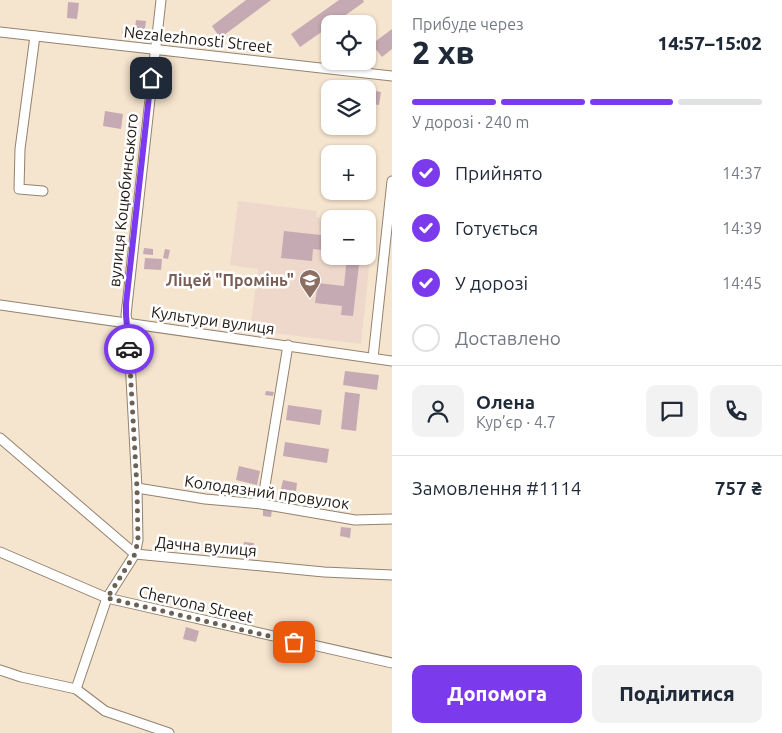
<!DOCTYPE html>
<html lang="uk">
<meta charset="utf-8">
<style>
:root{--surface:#fff;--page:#f2f2f3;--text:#1f2937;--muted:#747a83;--line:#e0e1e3;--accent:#7c3aed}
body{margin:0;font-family:Ubuntu,sans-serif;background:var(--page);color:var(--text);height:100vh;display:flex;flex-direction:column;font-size:19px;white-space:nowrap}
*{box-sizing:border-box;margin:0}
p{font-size:16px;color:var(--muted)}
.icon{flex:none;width:28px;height:28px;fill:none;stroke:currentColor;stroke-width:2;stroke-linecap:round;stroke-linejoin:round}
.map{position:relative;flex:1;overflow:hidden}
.side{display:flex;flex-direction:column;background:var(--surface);width:390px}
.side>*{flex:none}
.fabs{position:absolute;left:321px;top:15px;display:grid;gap:10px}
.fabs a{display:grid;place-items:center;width:55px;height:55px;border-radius:10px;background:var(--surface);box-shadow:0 1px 4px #0004;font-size:25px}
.pin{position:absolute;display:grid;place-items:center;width:42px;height:42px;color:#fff;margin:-21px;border-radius:10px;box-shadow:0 2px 8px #0006}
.courier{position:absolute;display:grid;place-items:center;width:50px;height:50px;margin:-25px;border:4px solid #7c3aed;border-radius:50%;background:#fff;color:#222;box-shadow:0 1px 6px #0007}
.headline em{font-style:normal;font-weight:800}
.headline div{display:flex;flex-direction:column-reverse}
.headline{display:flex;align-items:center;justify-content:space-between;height:85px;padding:0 20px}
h1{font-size:32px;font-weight:800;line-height:38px}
.bar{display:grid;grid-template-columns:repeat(4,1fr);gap:8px 5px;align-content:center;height:60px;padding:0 20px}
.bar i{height:6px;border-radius:4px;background:var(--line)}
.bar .current{background:var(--accent)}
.bar p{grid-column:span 4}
.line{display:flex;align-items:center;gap:12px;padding:0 20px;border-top:1px solid var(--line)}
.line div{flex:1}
.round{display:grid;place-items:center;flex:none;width:52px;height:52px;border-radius:10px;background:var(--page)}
ol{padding:0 20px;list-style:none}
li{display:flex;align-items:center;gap:15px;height:55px}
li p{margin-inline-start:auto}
li .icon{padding:5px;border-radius:50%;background:var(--accent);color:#fff;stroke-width:4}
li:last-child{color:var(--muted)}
li i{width:28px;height:28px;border:2px solid var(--line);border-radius:50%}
.cta{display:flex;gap:10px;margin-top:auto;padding:10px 20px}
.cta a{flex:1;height:58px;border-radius:10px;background:var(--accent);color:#fff;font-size:20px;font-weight:800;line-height:58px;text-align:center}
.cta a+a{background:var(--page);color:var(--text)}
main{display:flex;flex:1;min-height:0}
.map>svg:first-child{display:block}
.education{fill:#eed8cb}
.building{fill:#c6aab3}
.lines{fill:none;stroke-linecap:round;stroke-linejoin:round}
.minor-casing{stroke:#93836f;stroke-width:11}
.minor{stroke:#fff;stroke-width:9}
.done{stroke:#6b6154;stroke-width:5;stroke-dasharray:0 9}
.route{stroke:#7c3aed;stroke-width:6}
.labels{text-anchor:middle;stroke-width:5;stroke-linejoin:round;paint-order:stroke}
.street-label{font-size:16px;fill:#211a13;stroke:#fff}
.education-label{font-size:16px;font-weight:bold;fill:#785e54;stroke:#fff;text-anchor:end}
</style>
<main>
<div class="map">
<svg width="392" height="733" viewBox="0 0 392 733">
<rect width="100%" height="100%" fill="#f5e4ce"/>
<!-- education -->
<g class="education">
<path d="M368 182 370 183 368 200 354 198 355 191H368Z"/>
<path d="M238 201 317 211 316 217 338 219H330V256H368V222H374L361 344 250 330 258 269 230 265Z"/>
</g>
<!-- building -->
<g class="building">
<path d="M246 0H271L220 38 212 26Z"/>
<path d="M339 0H363L364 2 333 24H330V26L300 47 291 34Z"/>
<path d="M68 2 79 3 77 19 67 18Z"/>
<path d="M136 20 146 21 144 36 122 34 123 29 135 28Z"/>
<path d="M392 29V49L382 57 372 44Z"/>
<path d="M370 90 381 92 379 105 369 103Z"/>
<path d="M105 111 123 114 121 129 103 126Z"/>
<path d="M284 231 330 236V251L313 249 312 261 281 258Z"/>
<path d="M144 248 153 249V255L143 254Z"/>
<path d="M165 249 170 250 168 259 163 258Z"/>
<path d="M347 256H360L353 316 341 315 342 306 315 303 318 283 344 286Z"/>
<path d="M145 258 162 259 161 270 144 269Z"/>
<path d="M345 371 379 375 377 390 343 385Z"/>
<path d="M266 391 274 392 273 396 265 395Z"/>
<path d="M345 392 360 394 356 431 341 429Z"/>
<path d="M288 405 322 410 320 425 286 420Z"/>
<path d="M285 442 329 449 327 463 283 456Z"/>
<path d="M239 466 260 471 257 485 236 480Z"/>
<path d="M283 480 297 483 296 491 281 489Z"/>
<path d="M263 509 272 510 271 517 263 516Z"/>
<path d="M341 527 351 528 350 538 340 536Z"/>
<path d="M244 542 254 543 252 556 242 554Z"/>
<path d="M186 627 199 631 196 642 183 639Z"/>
</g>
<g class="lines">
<!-- minor casing -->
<g class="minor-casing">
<g id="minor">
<path d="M0 32 392 76"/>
<path d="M35 36 20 149 19 189 43 191"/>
<path d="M0 305 392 361"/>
<path d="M373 358 392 181"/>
<path d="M0 438 135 554 324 572 392 575"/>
<path d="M137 488 205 499 262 504 355 520 392 519"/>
<path d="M262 504 288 345"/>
<path d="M0 552 107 598 392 663"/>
<path d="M0 670 21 677 76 689 105 711 169 733"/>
<path d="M76 689 107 598 135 554 138 540 137 488 128 324 126 315 161 0"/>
</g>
</g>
<!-- minor -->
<use href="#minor" class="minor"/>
</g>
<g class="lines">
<!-- done -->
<path class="done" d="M129 349 137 488 138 540 135 554 107 598 294 642"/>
<!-- route -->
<path class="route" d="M129 349 126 315V304L151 78"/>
</g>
<!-- icons -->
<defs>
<g id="school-pin" transform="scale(1.125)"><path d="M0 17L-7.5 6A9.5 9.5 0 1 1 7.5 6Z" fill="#8d6e63" stroke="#fff"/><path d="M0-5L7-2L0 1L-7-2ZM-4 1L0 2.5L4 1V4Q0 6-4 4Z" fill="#fff"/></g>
</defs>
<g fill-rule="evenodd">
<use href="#school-pin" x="310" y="280"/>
</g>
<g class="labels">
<!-- street labels -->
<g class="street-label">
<text transform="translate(198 39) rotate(6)" y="6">Nezalezhnosti Street</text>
<text transform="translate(123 200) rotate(-84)" y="6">вулиця Коцюбинського</text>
<text transform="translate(213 320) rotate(8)" y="6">Культури вулиця</text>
<text transform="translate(267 492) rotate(8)" y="6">Колодязний провулок</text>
<text transform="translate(206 546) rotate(5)" y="6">Дачна вулиця</text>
<text transform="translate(196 604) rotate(13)" y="6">Chervona Street</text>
</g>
<!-- education labels -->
<g class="education-label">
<text x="294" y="286">Ліцей "Промінь"</text>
</g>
</g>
</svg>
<div class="fabs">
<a><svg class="icon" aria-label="locate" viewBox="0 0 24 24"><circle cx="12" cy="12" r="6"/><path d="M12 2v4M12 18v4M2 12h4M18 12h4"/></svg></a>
<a><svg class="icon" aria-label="layers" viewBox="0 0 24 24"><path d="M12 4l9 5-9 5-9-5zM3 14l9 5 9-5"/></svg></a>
<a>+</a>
<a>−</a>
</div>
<div class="pin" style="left:294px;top:642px;background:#ea580c"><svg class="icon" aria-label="bag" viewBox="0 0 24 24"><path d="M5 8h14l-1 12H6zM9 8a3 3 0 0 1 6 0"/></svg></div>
<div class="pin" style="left:151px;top:78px;background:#1f2937"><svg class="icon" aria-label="home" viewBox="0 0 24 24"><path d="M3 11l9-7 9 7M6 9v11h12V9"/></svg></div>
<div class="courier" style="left:129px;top:349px"><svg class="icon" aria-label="car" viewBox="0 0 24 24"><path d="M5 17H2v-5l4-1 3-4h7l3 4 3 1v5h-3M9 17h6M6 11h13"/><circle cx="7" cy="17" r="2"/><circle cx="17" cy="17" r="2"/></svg></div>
</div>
<section class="side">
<div class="headline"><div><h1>2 хв</h1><p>Прибуде через</p></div><em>14:57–15:02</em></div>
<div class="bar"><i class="current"></i><i class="current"></i><i class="current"></i><i></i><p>У дорозі · 240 m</p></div>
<ol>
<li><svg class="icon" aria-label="check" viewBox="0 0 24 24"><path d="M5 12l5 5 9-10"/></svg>Прийнято<p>14:37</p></li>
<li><svg class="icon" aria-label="check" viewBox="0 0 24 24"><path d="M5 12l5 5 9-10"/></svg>Готується<p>14:39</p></li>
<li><svg class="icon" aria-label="check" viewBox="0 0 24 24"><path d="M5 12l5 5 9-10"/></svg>У дорозі<p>14:45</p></li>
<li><i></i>Доставлено</li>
</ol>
<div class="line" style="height:90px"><a class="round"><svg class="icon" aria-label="person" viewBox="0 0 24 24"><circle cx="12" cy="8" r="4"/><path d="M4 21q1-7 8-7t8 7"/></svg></a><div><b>Олена</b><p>Кур’єр · 4.7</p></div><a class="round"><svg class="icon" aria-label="chat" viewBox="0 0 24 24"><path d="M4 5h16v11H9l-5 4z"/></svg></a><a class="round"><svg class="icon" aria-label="phone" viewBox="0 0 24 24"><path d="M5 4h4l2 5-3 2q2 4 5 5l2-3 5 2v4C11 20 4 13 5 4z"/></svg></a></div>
<div class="line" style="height:65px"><div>Замовлення #1114</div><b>757 ₴</b></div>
<div class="cta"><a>Допомога</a><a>Поділитися</a></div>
</section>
</main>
